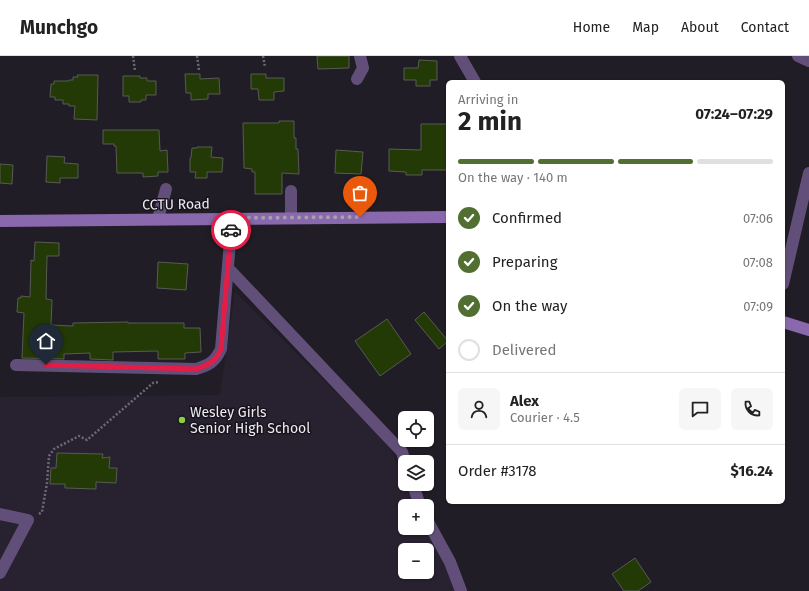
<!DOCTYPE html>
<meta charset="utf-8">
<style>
:root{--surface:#fff;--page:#f6f6f6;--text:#222;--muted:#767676;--line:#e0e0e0;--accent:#526f32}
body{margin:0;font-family:"Fira Sans",sans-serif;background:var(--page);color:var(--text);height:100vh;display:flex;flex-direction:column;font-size:15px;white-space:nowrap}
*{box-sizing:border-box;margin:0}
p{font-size:13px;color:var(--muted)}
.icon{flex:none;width:22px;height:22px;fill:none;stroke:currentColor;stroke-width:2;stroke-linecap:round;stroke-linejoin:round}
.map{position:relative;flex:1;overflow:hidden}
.panel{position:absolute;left:446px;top:24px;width:339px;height:424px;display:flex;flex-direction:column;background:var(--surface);border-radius:6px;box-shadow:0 1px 3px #0004}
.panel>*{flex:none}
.fabs{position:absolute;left:398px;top:355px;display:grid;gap:8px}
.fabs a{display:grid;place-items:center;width:36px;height:36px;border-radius:6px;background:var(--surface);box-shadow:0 1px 3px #0004;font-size:20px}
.pin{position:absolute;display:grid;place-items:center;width:34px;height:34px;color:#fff;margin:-41px -17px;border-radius:50% 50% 50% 0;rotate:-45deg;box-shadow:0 0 4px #0007}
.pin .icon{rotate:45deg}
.courier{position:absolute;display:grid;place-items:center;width:40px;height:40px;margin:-20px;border:3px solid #e11d48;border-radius:50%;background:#fff;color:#222;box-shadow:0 1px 5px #0007}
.headline em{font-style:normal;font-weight:700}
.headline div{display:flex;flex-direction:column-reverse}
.headline{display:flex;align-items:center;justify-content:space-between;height:68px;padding:0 12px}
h1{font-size:26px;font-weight:700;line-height:30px}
.bar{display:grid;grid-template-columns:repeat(4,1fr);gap:6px 4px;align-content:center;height:48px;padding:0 12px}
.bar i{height:5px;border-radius:3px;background:var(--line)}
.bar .active{background:var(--accent)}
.bar p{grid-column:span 4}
.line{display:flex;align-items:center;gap:10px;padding:0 12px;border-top:1px solid var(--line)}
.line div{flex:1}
.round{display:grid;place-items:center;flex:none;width:42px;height:42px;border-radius:6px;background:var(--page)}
ol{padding:0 12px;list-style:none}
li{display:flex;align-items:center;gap:12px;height:44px}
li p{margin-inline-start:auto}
li .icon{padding:4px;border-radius:50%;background:var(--accent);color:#fff;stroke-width:4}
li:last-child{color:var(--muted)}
li i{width:22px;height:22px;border:2px solid var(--line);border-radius:50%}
header{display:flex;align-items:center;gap:24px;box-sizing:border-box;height:56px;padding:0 20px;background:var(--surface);border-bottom:1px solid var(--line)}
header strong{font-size:19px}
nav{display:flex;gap:22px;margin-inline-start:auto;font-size:14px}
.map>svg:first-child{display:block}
.built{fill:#282130;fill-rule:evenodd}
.building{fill:#233a07;stroke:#565c52}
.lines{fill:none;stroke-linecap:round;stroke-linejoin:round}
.path{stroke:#6e6a73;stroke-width:2.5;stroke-dasharray:2 2;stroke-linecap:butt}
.street{stroke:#624f79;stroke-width:12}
.secondary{stroke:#8968ad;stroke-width:12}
.done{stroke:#a6a2aa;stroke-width:4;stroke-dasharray:0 7.2}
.route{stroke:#e11d48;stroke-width:5}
.poi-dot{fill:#8dce45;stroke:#17141c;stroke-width:1.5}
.labels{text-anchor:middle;stroke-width:3;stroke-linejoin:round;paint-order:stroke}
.street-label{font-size:14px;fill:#edeaf1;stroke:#17141c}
.poi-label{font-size:14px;fill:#edeaf1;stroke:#17141c;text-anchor:start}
</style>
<header>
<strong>Munchgo</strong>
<nav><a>Home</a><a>Map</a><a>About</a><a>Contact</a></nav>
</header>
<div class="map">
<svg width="809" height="535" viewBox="0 0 809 535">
<rect width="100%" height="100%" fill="#211d26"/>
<!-- built -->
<path class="built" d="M235 236 388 388 405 424V428H407L417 450H405V472H427L458 535H0V341L220 339ZM405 494H427V516H405Z"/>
<!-- building -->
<g class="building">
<path d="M317 0H349V12L318 13Z"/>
<path d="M419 4 437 5V24H430V30H416V24H404V12H418Z"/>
<path d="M185 18H200V23L219 22 220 38H208V43L191 44V37H186Z"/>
<path d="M251 18H266V22H284V35L274 36V44H259L258 33H251Z"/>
<path d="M77 19H98L97 64 74 63 75 50H69V48H63V44H55V41H50L51 28H54V25H69V24H73V21H78Z"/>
<path d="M123 20H140V22H147V25H156V39H146V44H141V46H129V40H123Z"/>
<path d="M279 65H294V82H296V93H298L299 118 282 117V138H255V116H252V113L244 112 243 67H279Z"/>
<path d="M421 68H448V114H422V119H406V116L389 115V93L421 94Z"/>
<path d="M103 74H159L160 95 167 94 168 116H158V120L143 121V117H117L116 90H114V88H103Z"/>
<path d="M197 91H212L211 101 223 102 222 116H207V122H195L196 116H190V102H191L192 92H197Z"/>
<path d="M336 94 363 96 361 118 335 117Z"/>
<path d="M47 100 65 101 64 107 78 108V122H60V127L46 126Z"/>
<path d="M0 108 13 109 12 128 0 127Z"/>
<path d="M35 186 59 187V200H47L46 243 52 244 51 269 73 270V267L128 266V267H184V272H200L201 296 185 297V303H158V295L113 296V304L90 303V297L64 298V303L22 302 24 257 17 256 18 242H21V240L30 241 31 204 34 205Z"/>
<path d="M158 206 188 208 186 234 157 232Z"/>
<path d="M424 256 448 285 439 293 415 264Z"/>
<path d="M387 263 411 298 380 320 355 285Z"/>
<path d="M57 397 103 398 102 402 110 401 109 412H117L116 427 96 426V433L65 432V428H50L51 412H56Z"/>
<path d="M635 502 651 526 638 535H624L612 518Z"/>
</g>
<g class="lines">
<!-- path -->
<g class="path">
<path d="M133 0 135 15"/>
<path d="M197 0 199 14"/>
<path d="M263 0 265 11"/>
<path d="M39 458 42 456 47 427 49 400 54 393 79 380 87 384 153 327 159 326"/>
</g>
<!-- street -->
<g class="street">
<path d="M460 0 475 26"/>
<path d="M798 0 809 5"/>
<path d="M357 23 363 12 360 0"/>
<path d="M291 135V162"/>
<path d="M158 163 166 133"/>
<path d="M228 212 402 396 405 406"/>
<path d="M783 228 809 117"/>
<path d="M16 309 196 313C209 309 215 306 221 293L232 162"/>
<path d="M413 428 420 450"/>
<path d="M0 458 28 464 0 517"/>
<path d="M427 464 450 506 461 535"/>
</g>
<!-- secondary -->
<g class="secondary">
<path d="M0 165 448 161"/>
<path d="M783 266 809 274"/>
</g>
</g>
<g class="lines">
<!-- done -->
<path class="done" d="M231 174 232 162 360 161"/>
<!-- route -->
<path class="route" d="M46 309 196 313C209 309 215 306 221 293L231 174"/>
</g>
<!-- markers -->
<circle class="poi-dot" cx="182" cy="364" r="4"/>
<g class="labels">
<!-- street labels -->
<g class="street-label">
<text transform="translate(176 148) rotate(-1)" y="5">CCTU Road</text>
</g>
<!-- poi labels -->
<g class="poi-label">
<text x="190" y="361">Wesley Girls<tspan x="190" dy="16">Senior High School</tspan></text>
</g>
</g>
</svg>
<div class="fabs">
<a><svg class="icon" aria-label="locate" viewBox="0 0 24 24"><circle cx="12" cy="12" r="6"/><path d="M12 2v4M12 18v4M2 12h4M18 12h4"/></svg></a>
<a><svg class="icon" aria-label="layers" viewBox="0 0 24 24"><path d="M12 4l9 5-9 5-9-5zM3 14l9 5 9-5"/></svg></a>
<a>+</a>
<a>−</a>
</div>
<div class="pin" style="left:360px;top:161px;background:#ea580c"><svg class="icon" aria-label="bag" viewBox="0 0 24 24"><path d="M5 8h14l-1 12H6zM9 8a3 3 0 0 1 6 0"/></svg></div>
<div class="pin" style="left:46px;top:309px;background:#1f2937"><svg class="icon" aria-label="home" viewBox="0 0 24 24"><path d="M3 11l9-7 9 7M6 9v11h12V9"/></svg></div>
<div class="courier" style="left:231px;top:174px"><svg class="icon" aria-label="car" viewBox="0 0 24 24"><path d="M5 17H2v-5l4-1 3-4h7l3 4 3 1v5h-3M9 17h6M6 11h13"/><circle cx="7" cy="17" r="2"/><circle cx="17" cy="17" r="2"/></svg></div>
<section class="panel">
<div class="headline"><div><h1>2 min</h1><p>Arriving in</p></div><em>07:24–07:29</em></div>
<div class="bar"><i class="active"></i><i class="active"></i><i class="active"></i><i></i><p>On the way · 140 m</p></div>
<ol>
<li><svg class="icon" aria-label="check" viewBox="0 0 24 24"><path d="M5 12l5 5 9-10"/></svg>Confirmed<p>07:06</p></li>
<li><svg class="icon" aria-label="check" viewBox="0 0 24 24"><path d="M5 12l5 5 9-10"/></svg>Preparing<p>07:08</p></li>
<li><svg class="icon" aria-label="check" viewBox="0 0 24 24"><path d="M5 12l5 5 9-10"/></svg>On the way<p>07:09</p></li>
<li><i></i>Delivered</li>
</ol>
<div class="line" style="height:72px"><a class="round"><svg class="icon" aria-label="person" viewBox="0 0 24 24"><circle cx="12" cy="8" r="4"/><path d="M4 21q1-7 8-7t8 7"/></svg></a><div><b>Alex</b><p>Courier · 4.5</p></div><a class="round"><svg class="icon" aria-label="chat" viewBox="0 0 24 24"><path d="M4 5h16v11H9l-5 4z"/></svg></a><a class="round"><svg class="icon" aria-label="phone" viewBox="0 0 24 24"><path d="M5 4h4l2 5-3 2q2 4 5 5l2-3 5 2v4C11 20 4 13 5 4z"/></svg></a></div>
<div class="line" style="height:52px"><div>Order #3178</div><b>$16.24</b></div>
</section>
</div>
